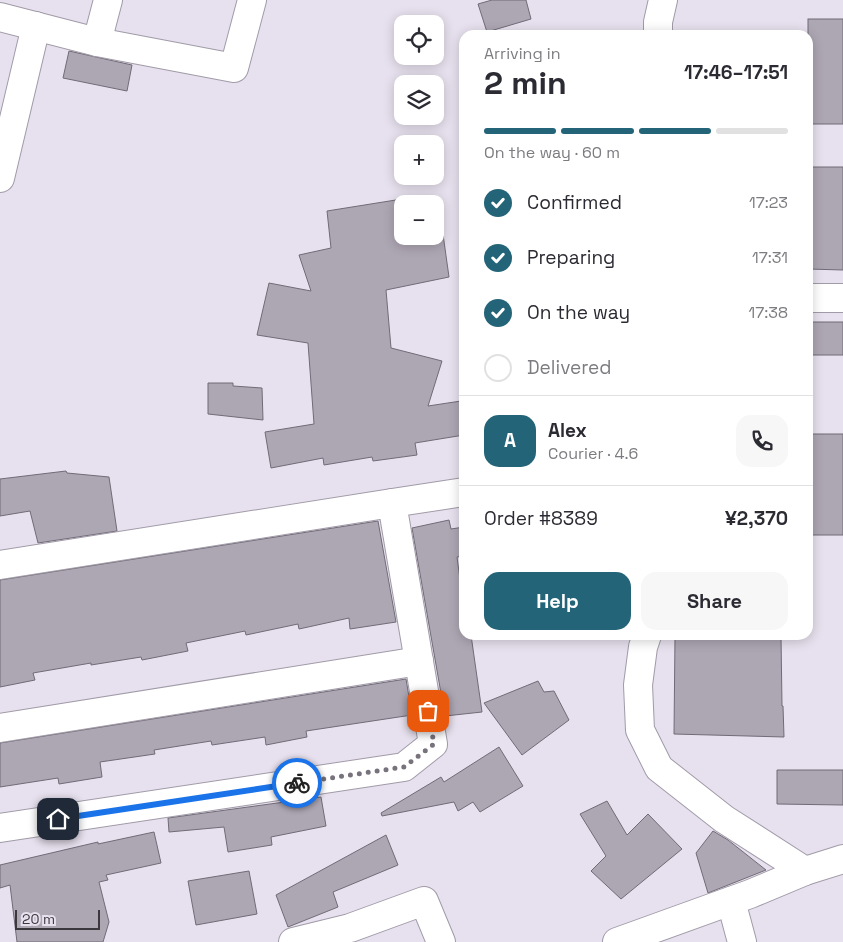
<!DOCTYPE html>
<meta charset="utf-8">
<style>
:root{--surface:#fff;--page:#f7f7f7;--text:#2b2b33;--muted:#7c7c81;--line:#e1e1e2;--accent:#236478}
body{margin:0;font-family:"Space Grotesk",sans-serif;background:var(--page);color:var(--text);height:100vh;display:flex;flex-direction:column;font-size:19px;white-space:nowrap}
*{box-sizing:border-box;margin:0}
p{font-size:16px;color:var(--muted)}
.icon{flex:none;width:28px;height:28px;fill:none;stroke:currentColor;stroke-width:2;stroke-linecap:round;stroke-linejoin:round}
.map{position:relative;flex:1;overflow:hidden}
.details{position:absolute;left:459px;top:30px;width:354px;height:610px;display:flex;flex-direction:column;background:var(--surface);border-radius:15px;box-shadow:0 2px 12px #0003}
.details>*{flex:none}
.fabs{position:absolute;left:394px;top:15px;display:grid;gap:10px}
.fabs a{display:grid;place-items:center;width:50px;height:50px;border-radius:10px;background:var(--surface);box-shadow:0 2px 12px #0003;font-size:25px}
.scale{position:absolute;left:15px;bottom:12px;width:85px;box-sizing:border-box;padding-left:5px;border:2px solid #3a373d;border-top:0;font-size:14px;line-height:18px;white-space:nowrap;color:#3a373d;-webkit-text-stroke:4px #e7e0ee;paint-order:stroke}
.pin{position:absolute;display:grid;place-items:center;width:42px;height:42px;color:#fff;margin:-21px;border-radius:10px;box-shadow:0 2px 8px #0006}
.courier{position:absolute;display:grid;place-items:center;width:50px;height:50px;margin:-25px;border:4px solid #1a73e8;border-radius:50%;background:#fff;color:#222;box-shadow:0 1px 6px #0007}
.summary em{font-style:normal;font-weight:700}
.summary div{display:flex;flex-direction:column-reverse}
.summary{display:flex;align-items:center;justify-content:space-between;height:85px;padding:0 25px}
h1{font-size:32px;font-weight:700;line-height:38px}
.bar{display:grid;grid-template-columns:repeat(4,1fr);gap:8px 5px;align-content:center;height:60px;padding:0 25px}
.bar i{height:6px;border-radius:4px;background:var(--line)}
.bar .current{background:var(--accent)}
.bar p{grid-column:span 4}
.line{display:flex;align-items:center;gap:12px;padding:0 25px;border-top:1px solid var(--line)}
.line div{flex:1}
.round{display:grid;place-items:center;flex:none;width:52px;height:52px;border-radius:15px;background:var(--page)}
ol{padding:0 25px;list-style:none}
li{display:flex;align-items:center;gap:15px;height:55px}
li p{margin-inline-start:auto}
li .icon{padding:5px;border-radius:50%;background:var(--accent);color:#fff;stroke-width:4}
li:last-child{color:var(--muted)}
li i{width:28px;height:28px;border:2px solid var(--line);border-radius:50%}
.button{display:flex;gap:10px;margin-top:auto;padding:10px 25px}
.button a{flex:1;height:58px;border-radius:15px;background:var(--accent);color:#fff;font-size:20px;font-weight:700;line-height:58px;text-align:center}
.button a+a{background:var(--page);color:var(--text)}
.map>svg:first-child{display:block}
.building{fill:#ada6b3;stroke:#716b77}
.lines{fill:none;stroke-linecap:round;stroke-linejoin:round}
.minor-casing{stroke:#a19ba8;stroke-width:30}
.minor{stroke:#fff;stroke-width:28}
.done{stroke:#77727b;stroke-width:5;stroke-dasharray:0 9}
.route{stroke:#1a73e8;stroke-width:6}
</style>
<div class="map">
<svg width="843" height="942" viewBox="0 0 843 942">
<rect width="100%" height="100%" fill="#e7e0ee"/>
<!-- building -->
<g class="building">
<path d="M492 0H526L531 19 487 32 478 4Z"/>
<rect x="808" y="19" width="35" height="105"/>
<path d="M69 51 132 65 127 91 63 78Z"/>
<path d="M808 167H843V270L808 269Z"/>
<path d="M402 199V236H435V227H442L449 277 386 290 391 348 442 361 428 406 461 401 464 415V435L415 443 417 455 373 461 372 457 324 465 323 458 271 468 265 432 314 424 308 343 257 335 269 283 311 291 299 255 331 248 327 211Z"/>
<rect x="808" y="322" width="35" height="33"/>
<path d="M208 383H233V386L262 388 263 420 208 414Z"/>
<rect x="808" y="434" width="35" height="101"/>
<path d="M66 471 67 473 109 477 117 531 38 543 30 511 0 516V479Z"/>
<path d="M449 520 451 529 464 527V556L457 557 464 609V635H471L482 712 445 716 412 528Z"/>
<path d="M378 521 396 622 350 629 349 618 299 629 298 624 246 635 245 631 186 643 188 651 142 660 141 657 91 665V663L33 673 35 680 0 687V580Z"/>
<path d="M675 636 781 637 782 706H783L784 737 674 734Z"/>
<path d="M406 679 412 715 306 731 307 737 266 745 265 737 212 745 211 741 154 750 155 754 100 762 102 777 59 784 58 778 0 787V743Z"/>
<path d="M538 681 544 692 554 691 569 720 522 755 484 703Z"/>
<path d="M499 747 523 786 480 812 473 802 458 811 454 802 382 816 381 813 441 777 444 782Z"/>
<path d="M777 770H843V805L777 804Z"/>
<path d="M321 797 326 826 271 837 272 845 228 852 224 827 169 832 168 818Z"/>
<path d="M607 801 627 835 648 814 682 849 621 899 591 871 606 856 580 814Z"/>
<path d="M713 831 728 840 766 870 708 893 696 853Z"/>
<path d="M154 832 161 863 106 875 108 880 99 882 109 922 103 942H17L10 885 0 888V865L98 842V844Z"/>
<path d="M386 835 398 865 333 892 338 907 288 927 276 895Z"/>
<path d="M249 871 257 914 196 925 188 881Z"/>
</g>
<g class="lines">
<!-- minor casing -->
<g class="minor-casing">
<g id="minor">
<path d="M0 17 97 42 234 68 252 0"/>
<path d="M658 35V22L663 0"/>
<path d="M97 42 108 0"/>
<path d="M0 178 36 26"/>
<path d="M808 298H843"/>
<path d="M392 503 464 492"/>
<path d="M0 565 392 503 433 744 404 767 0 828"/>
<path d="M647 635 643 647 638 685 640 730 659 768 724 819 805 871"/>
<path d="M0 728 419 661"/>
<path d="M731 901 742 942"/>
<path d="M293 942 350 928 424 901 441 942"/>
<path d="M617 942 750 894 805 871 843 859"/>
</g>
</g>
<!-- minor -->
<use href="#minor" class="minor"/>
</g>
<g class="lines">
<!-- done -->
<path class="done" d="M297 783 404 767 434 744 428 711"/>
<!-- route -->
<path class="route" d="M58 819 297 783"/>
</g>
</svg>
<div class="fabs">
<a><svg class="icon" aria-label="locate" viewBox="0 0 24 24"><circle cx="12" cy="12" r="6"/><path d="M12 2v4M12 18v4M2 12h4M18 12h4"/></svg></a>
<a><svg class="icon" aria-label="layers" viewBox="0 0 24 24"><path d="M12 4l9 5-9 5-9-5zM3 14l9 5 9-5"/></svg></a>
<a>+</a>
<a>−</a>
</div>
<div class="scale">20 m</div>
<div class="pin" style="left:428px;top:711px;background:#ea580c"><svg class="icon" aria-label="bag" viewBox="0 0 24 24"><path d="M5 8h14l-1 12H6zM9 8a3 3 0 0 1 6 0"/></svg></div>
<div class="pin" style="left:58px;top:819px;background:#1f2937"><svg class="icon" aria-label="home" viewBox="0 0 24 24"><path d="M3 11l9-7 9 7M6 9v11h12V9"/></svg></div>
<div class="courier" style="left:297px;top:783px"><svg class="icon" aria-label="bike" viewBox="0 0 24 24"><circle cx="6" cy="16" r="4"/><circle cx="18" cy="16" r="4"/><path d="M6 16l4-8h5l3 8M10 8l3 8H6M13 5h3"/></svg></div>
<section class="details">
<div class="summary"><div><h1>2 min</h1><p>Arriving in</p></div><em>17:46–17:51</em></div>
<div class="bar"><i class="current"></i><i class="current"></i><i class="current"></i><i></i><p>On the way · 60 m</p></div>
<ol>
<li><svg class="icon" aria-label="check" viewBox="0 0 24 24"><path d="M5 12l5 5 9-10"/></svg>Confirmed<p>17:23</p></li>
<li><svg class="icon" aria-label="check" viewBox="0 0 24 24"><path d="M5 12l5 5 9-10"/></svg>Preparing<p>17:31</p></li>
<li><svg class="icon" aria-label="check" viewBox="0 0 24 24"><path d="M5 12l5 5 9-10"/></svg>On the way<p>17:38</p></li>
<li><i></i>Delivered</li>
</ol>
<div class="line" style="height:90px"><b class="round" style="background:var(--accent);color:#fff">A</b><div><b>Alex</b><p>Courier · 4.6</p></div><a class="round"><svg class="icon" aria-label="phone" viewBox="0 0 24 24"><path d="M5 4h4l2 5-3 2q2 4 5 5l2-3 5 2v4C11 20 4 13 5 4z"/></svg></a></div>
<div class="line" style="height:65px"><div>Order #8389</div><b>¥2,370</b></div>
<div class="button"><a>Help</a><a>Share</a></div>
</section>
</div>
